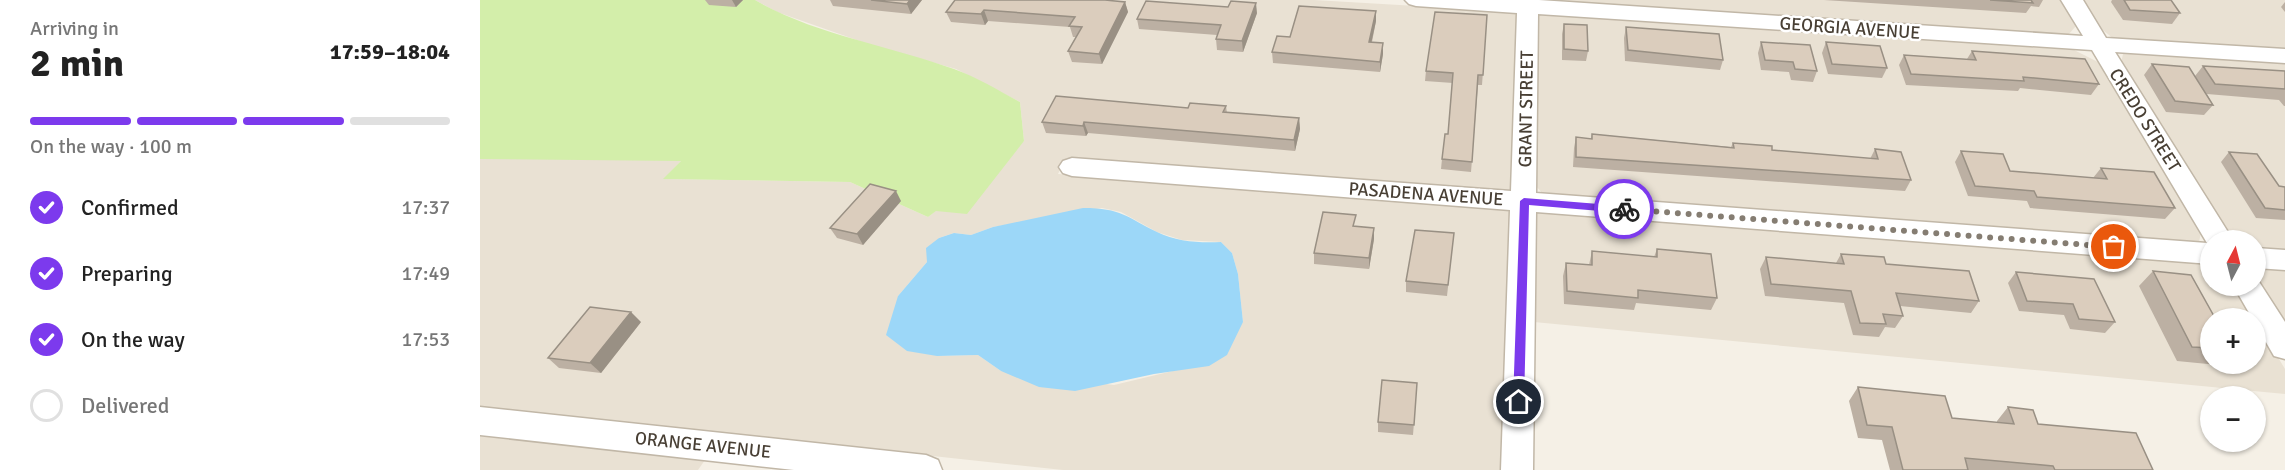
<!DOCTYPE html>
<meta charset="utf-8">
<style>
:root{--surface:#fff;--page:#f6f6f6;--text:#222;--muted:#767676;--line:#e0e0e0;--accent:#7c3aed}
body{margin:0;font-family:Signika,sans-serif;background:var(--page);color:var(--text);height:100vh;display:flex;flex-direction:column;font-size:22px;white-space:nowrap}
*{box-sizing:border-box;margin:0}
p{font-size:20px;color:var(--muted)}
.icon{flex:none;width:33px;height:33px;fill:none;stroke:currentColor;stroke-width:2;stroke-linecap:round;stroke-linejoin:round}
.map{position:relative;flex:1;overflow:hidden}
.panel{display:flex;flex-direction:column;background:var(--surface);width:480px}
.panel>*{flex:none}
.needle{width:39px;rotate:7deg}
.controls{position:absolute;left:1720px;top:230px;display:grid;gap:12px}
.controls a{display:grid;place-items:center;width:66px;height:66px;border-radius:50%;background:var(--surface);box-shadow:0 2px 4px #0004;font-size:30px}
.pin{position:absolute;display:grid;place-items:center;width:51px;height:51px;color:#fff;margin:-26px;border:3px solid #fff;border-radius:50%;box-shadow:0 2px 6px #0007}
.courier{position:absolute;display:grid;place-items:center;width:60px;height:60px;margin:-30px;border:4px solid #7c3aed;border-radius:50%;background:#fff;color:#222;box-shadow:0 2px 8px #0007}
.summary em{font-style:normal;font-weight:700}
.summary div{display:flex;flex-direction:column-reverse}
.summary{display:flex;align-items:center;justify-content:space-between;height:102px;padding:0 30px}
h1{font-size:39px;font-weight:700;line-height:45px}
.bar{display:grid;grid-template-columns:repeat(4,1fr);gap:9px 6px;align-content:center;height:72px;padding:0 30px}
.bar i{height:8px;border-radius:4px;background:var(--line)}
.bar .current{background:var(--accent)}
.bar p{grid-column:span 4}
ol{padding:0 30px;list-style:none}
li{display:flex;align-items:center;gap:18px;height:66px}
li p{margin-inline-start:auto}
li .icon{padding:6px;border-radius:50%;background:var(--accent);color:#fff;stroke-width:4}
li:last-child{color:var(--muted)}
li i{width:33px;height:33px;border:3px solid var(--line);border-radius:50%}
main{display:flex;flex:1;min-height:0}
.map>svg:first-child{display:block}
.residential{fill:#e9e1d3;fill-rule:evenodd}
.green{fill:#d3eeaa}
.water{fill:#9cd7f8}
.lines{fill:none;stroke-linecap:round;stroke-linejoin:round}
.minor-casing{stroke:#c1b7a7;stroke-width:3}
.minor{fill:#fff;fill-rule:evenodd}
.wall{fill:#bcb0a3}
.shaded-wall{fill:#999084}
.building{fill:#dbcdbd;stroke:#999084;stroke-width:1.5}
.route{fill:#7c3aed}
.done{stroke:#857d72;stroke-width:6;stroke-dasharray:0 10.8}
.labels{text-anchor:middle;stroke-width:5;stroke-linejoin:round;paint-order:stroke}
.street-label{font-size:18px;fill:#483f34;stroke:#fff}
</style>
<main>
<section class="panel">
<div class="summary"><div><h1>2 min</h1><p>Arriving in</p></div><em>17:59–18:04</em></div>
<div class="bar"><i class="current"></i><i class="current"></i><i class="current"></i><i></i><p>On the way · 100 m</p></div>
<ol>
<li><svg class="icon" aria-label="check" viewBox="0 0 24 24"><path d="M5 12l5 5 9-10"/></svg>Confirmed<p>17:37</p></li>
<li><svg class="icon" aria-label="check" viewBox="0 0 24 24"><path d="M5 12l5 5 9-10"/></svg>Preparing<p>17:49</p></li>
<li><svg class="icon" aria-label="check" viewBox="0 0 24 24"><path d="M5 12l5 5 9-10"/></svg>On the way<p>17:53</p></li>
<li><i></i>Delivered</li>
</ol>
</section>
<div class="map">
<svg width="1805" height="470" viewBox="0 0 1805 470">
<rect width="100%" height="100%" fill="#f5f0e6"/>
<!-- residential -->
<g class="residential">
<path d="M275 0H834L1039 12 1033 192 586 158 578 174 1033 210 1023 470H583L0 407V159L169 158 202 160 184 179 370 182 448 217 544 141 540 102 476 69 388 44 297 12ZM622 208 641 212 677 232 702 240 741 242 752 253 758 274 763 322 701 369 634 385 521 371 498 355 457 356 418 296 447 262 459 238 474 233 491 235 513 227Z"/>
<path d="M1057 0H1581L1596 26 1588 35Z"/>
<path d="M1602 0H1805V50L1634 39 1619 27Z"/>
<path d="M1057 14 1594 50 1618 62 1721 232 1719 242 1707 246 1073 197 1063 194 1056 186Z"/>
<path d="M1648 52 1805 62V255L1776 252V240L1753 239 1641 63 1643 54Z"/>
<path d="M1055 212 1731 264V285H1755L1774 318H1731V363H1776V321L1805 369V394L1054 322Z"/>
<path d="M1776 267 1805 270V327L1776 280Z"/>
<path d="M0 436 225 460 218 470H0Z"/>
</g>
<!-- green -->
<path class="green" d="M0 0H275C336 35 408 45 474 69 497 77 519 91 540 102L544 141 487 214 456 211 448 217 370 182 183 179 201 161 0 159Z"/>
<!-- water -->
<path class="water" d="M603 208C642 208 646 217 677 232 697 242 720 243 741 242L752 253 758 274 763 322 747 355 729 366 674 374 595 391 559 387 521 371 498 355 457 356 427 351 406 335 418 296 447 262 446 248 459 238 474 233 491 235 513 227Z"/>
<g class="lines">
<!-- minor casing -->
<g class="minor-casing">
<g id="minor">
<path d="M925 0H1059L1603 36 1581 0H1603L1626 38 1805 49V63L1635 52 1753 240H1731V264L1056 212 1053 470H1021L1030 210 592 176 583 173 579 167 583 161 592 158 1031 191 1037 13 936 6 929 4ZM1058 14 1612 50 1727 243 1056 193Z"/>
<path d="M1776 248 1805 250V270L1776 268Z"/>
<path d="M1776 277 1805 322V359L1794 356 1776 325V318H1772L1753 285H1776Z"/>
<path d="M0 407 446 455 458 460 462 470H314L0 435Z"/>
</g>
</g>
<!-- minor -->
<use href="#minor" class="minor"/>
</g>
<!-- wall -->
<g class="wall">
<path d="M225 0H263L256 7 229 5Z"/>
<path d="M350 0H442L431 14 353 6Z"/>
<path d="M1344 0H1563L1559 7 1551 6 1546 13Z"/>
<path d="M1632 0H1691L1700 13 1692 24 1643 20 1631 2Z"/>
<path d="M645 2 648 12 622 64 592 62 588 51 596 37H593L590 27 508 21 505 25 471 22 466 12Z"/>
<path d="M1805 2V12L1801 7Z"/>
<path d="M777 13 763 52 737 50 736 39 737 35 659 29 657 19Z"/>
<path d="M1007 15 1002 85H998L991 172 961 169 962 159 968 134 973 83 945 81 946 71Z"/>
<path d="M896 21 892 42 903 54 900 72 793 63 792 52 810 37Z"/>
<path d="M1084 24 1108 51 1106 61 1082 60V34Z"/>
<path d="M1146 27 1243 60 1240 70 1145 61 1144 38Z"/>
<path d="M1281 42 1337 71 1333 82 1311 80 1309 72 1281 70 1278 53Z"/>
<path d="M1346 42 1407 68 1402 78 1348 74 1342 53Z"/>
<path d="M1492 51 1619 84 1611 95 1540 88 1538 91 1426 85 1419 65 1424 55 1487 59Z"/>
<path d="M1672 64 1715 76 1723 66 1805 71V106H1804L1799 100 1727 94 1733 105 1724 115 1686 112 1664 75Z"/>
<path d="M746 106 747 113 819 118 820 129 815 151 608 133 606 136 566 133 562 122Z"/>
<path d="M1112 134 1251 147 1253 143 1292 150 1390 159 1395 149 1431 180 1425 191 1093 167 1094 148 1096 137 1111 139Z"/>
<path d="M1481 151 1530 171 1613 178 1621 168 1695 208 1685 219 1550 208 1547 201 1488 196 1475 162Z"/>
<path d="M1749 152 1799 186 1805 187V220L1776 218 1741 162Z"/>
<path d="M421 201 383 245 357 238 350 228Z"/>
<path d="M876 226 894 239 889 269 834 264V253Z"/>
<path d="M974 233 967 296 926 292V281Z"/>
<path d="M1177 249 1237 298 1231 310 1156 303 1154 310 1084 304 1083 276 1086 263 1109 265 1112 251 1174 257Z"/>
<path d="M1361 254 1406 264 1499 301 1491 313 1420 306 1423 316 1415 328 1405 327 1399 337 1373 335 1364 303 1285 296 1280 269 1286 257 1356 263Z"/>
<path d="M1673 271 1731 318V363H1739L1738 365 1697 361 1659 286Z"/>
<path d="M1536 272 1635 322 1625 333 1590 329 1584 315 1539 311 1528 283Z"/>
<path d="M161 322 121 373 79 368 68 358Z"/>
<path d="M937 383 933 435 898 432V422Z"/>
<path d="M1378 387 1472 418 1517 423V421L1528 407 1558 424 1673 470H1410L1402 440 1378 438 1369 401Z"/>
</g>
<!-- shaded-wall -->
<g class="shaded-wall">
<path d="M252 0H263L256 7Z"/>
<path d="M430 0H442L431 14 427 4Z"/>
<path d="M645 2 648 12 622 64 619 54Z"/>
<path d="M776 3 777 13 763 52 762 41Z"/>
<path d="M504 10 508 21 505 25 501 14Z"/>
<path d="M896 11V21L889 53V42Z"/>
<path d="M903 43V54L900 72V62Z"/>
<path d="M819 118 820 129 815 151 814 140Z"/>
<path d="M604 122 608 133 606 136 603 126Z"/>
<path d="M416 191 421 201 383 245 377 234Z"/>
<path d="M894 228V239L889 269V258Z"/>
<path d="M151 312 161 322 121 373 110 363Z"/>
</g>
<!-- building -->
<g class="building">
<path d="M391 0H430L427 4Z"/>
<path d="M475 0H625L645 2 619 54 588 51 602 27 589 26 595 17 504 10 501 14 466 12Z"/>
<path d="M1510 0H1551L1553 3Z"/>
<path d="M1644 0H1691L1700 13 1650 10Z"/>
<path d="M666 1 748 7 751 1 776 3 762 41 736 39 741 25 657 19Z"/>
<path d="M819 6 896 11 889 42 903 43 900 62 792 52 797 36 810 37Z"/>
<path d="M955 12 1007 15 1003 75H998L992 162 962 159 965 134H968L973 73 946 71Z"/>
<path d="M1084 24 1107 25 1108 51 1084 49Z"/>
<path d="M1146 27 1239 34 1243 60 1148 50Z"/>
<path d="M1281 42 1330 45 1337 71 1315 69 1313 62 1285 60Z"/>
<path d="M1346 42 1400 46 1407 68 1352 64Z"/>
<path d="M1492 51 1605 59 1619 84 1543 77 1544 81 1431 74 1424 55 1496 60Z"/>
<path d="M1672 64 1709 67 1733 105 1695 101Z"/>
<path d="M1723 66 1805 71V89L1735 84Z"/>
<path d="M576 96 708 108 710 103 746 106 743 112 819 118 814 140 604 122 603 126 562 122Z"/>
<path d="M1112 134 1254 148 1253 143 1292 146V150L1398 159 1395 149 1421 152 1431 180 1096 157V137L1112 139Z"/>
<path d="M1481 151 1523 154 1530 171 1627 179 1621 168 1674 172 1695 208 1557 197 1554 191 1495 186Z"/>
<path d="M1749 152 1777 154 1799 186 1805 187V210L1785 208Z"/>
<path d="M390 184 416 191 377 234 350 228Z"/>
<path d="M843 212 876 215 873 226 894 228 889 258 834 253Z"/>
<path d="M935 230 974 233 968 285 926 281Z"/>
<path d="M1177 249 1231 254 1237 298 1158 290V298L1087 291 1086 263 1112 265V251L1177 257Z"/>
<path d="M1361 254 1404 257 1406 264 1489 271 1499 301 1416 293 1423 316 1403 314 1406 324 1380 323 1371 291 1291 284 1286 257 1364 264Z"/>
<path d="M1673 271 1711 275 1735 318H1731V348L1712 347Z"/>
<path d="M1536 272 1614 279 1635 322 1599 319 1593 304 1547 301Z"/>
<path d="M110 307 151 312 110 363 68 358Z"/>
<path d="M902 380 937 383 934 425 898 422Z"/>
<path d="M1378 387 1465 396 1472 418 1534 424 1528 407 1553 410 1558 424 1656 433 1673 470H1575L1573 466 1485 458 1488 470H1423L1412 427 1387 425Z"/>
</g>
<!-- route -->
<path class="route" d="M1044 198 1144 206 1148 209 1144 213 1049 205 1044 402 1039 407 1033 402 1040 201Z"/>
<g class="lines">
<!-- done -->
<path class="done" d="M1144 209 1634 247"/>
</g>
<g class="labels">
<!-- street labels -->
<g class="street-label">
<text transform="translate(1370 28) rotate(4)" y="6">GEORGIA AVENUE</text>
<text transform="translate(1046 109) rotate(-89)" y="6">GRANT STREET</text>
<text transform="translate(1665 120) rotate(58)" y="6">CREDO STREET</text>
<text transform="translate(946 194) rotate(4)" y="6">PASADENA AVENUE</text>
<text transform="translate(223 445) rotate(6)" y="6">ORANGE AVENUE</text>
</g>
</g>
</svg>
<div class="controls">
<a><svg class="needle" viewBox="-14 -14 28 28"><path d="M0-13l5 13h-10z" fill="#e53935"/><path d="M0 13l5-13h-10z" fill="#767676"/></svg></a>
<a>+</a>
<a>−</a>
</div>
<div class="pin" style="left:1634px;top:247px;background:#ea580c"><svg class="icon" aria-label="bag" viewBox="0 0 24 24"><path d="M5 8h14l-1 12H6zM9 8a3 3 0 0 1 6 0"/></svg></div>
<div class="pin" style="left:1039px;top:402px;background:#1f2937"><svg class="icon" aria-label="home" viewBox="0 0 24 24"><path d="M3 11l9-7 9 7M6 9v11h12V9"/></svg></div>
<div class="courier" style="left:1144px;top:209px"><svg class="icon" aria-label="bike" viewBox="0 0 24 24"><circle cx="6" cy="16" r="4"/><circle cx="18" cy="16" r="4"/><path d="M6 16l4-8h5l3 8M10 8l3 8H6M13 5h3"/></svg></div>
</div>
</main>
